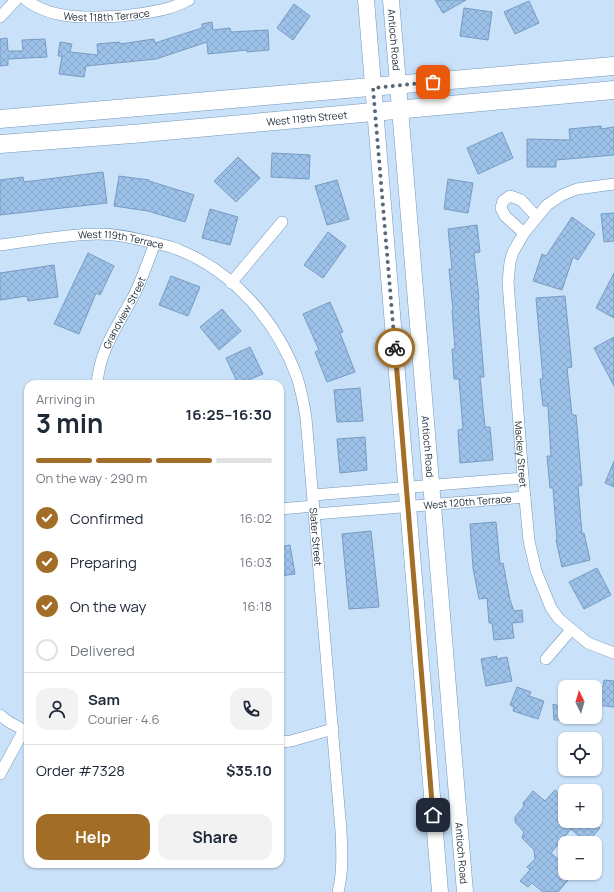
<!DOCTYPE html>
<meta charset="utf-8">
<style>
:root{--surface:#fff;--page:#f2f2f3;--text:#1f2937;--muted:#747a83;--line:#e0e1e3;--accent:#a26d27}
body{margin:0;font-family:Manrope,sans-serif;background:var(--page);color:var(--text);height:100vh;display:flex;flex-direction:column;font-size:15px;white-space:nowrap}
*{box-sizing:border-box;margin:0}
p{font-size:13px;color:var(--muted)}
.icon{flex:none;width:22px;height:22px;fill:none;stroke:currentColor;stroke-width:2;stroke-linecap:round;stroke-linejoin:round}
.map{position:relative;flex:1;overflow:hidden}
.sheet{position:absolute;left:24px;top:380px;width:260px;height:488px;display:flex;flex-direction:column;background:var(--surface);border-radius:12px;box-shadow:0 1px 3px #0004}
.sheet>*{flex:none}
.needle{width:26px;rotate:355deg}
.fabs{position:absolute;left:558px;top:680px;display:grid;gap:8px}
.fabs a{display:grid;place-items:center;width:44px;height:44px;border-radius:8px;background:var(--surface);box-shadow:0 1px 3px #0004;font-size:20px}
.pin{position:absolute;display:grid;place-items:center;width:34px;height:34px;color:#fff;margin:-17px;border-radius:8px;box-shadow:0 2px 6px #0006}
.courier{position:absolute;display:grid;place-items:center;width:40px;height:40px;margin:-20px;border:3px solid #a26d27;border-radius:50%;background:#fff;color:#222;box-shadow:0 1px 5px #0007}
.overview em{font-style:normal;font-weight:700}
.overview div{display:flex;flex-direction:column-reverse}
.overview{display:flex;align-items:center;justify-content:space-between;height:68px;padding:0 12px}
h1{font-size:26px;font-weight:700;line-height:30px}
.bar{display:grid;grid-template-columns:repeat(4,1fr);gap:6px 4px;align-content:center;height:48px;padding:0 12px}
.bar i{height:5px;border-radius:3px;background:var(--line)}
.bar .on{background:var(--accent)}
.bar p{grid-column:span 4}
.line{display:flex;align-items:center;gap:10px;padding:0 12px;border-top:1px solid var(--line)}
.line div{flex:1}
.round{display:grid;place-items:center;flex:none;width:42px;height:42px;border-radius:12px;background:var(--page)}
ol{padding:0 12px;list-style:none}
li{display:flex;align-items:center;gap:12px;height:44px}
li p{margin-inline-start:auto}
li .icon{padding:4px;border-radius:50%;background:var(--accent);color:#fff;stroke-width:4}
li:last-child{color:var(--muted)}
li i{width:22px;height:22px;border:2px solid var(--line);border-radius:50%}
.primary-button{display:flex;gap:8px;margin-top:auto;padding:8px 12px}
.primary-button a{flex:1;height:46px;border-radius:12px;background:var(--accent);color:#fff;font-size:16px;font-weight:700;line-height:46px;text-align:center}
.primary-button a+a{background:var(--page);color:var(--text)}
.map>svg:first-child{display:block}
.building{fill:url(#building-cross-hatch);stroke:#779bc1}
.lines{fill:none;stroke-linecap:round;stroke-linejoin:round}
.minor-casing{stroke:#7397bd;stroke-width:12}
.secondary-casing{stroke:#7397bd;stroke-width:17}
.primary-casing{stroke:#7397bd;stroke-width:19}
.minor{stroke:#fff;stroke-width:11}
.secondary{stroke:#fff;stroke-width:16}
.primary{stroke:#fff;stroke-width:18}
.done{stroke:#56687a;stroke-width:4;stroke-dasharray:0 7.2}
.route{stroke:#a26d27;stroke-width:5}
.labels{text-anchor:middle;stroke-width:4;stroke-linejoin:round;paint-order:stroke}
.street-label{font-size:10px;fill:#182736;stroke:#fff}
</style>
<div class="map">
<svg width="614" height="892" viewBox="0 0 614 892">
<defs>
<pattern id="building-cross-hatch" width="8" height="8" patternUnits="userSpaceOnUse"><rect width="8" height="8" fill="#9cc2e9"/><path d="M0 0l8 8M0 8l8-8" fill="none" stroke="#86a7c8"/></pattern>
</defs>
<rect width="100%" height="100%" fill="#c9e1f9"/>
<!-- building -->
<g class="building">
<path d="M435 0H466L443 13Z"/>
<path d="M529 1 539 23 515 34 504 12Z"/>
<path d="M294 4 310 16 293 40 277 28Z"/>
<path d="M464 8 492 12 488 40 460 36Z"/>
<path d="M212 22 213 30 230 28 231 32 268 30 269 50 247 52V50L208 54 207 42 156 59 86 66 84 77 59 74 62 56H58L60 42 72 44 70 52 98 55 97 44 120 42V44L154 39 155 43 202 28V24Z"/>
<path d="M7 38 8 51H23L22 40 45 39 47 57 8 59V65L0 66V39Z"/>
<path d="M601 126V129L614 127V155L556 160V167H527V139L570 140 569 129Z"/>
<path d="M502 132 513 158 478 174 467 148Z"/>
<path d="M272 153 310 155 309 179 271 177Z"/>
<path d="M238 157 260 178 236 202 214 181Z"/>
<path d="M103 172 107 203 0 215V180L23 177 24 182Z"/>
<path d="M119 176 149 180V181L194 195 185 222 148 211 114 206Z"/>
<path d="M448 179 473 183 468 213 444 209Z"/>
<path d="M337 180 349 219 327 225 315 186Z"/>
<path d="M210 209 238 217 230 245 202 238Z"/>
<path d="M614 213V241L604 242 601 214Z"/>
<path d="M572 217 595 234 578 260 573 257 562 290 533 281 542 254 546 256Z"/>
<path d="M477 225 480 252 474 253 479 299H478L479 316 484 377H480L485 427H490L493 460 460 463 458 430 463 429 459 379H454L452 349H455L452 310H453L449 269H452L448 229Z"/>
<path d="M328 232 346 246 323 278 304 265Z"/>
<path d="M88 253 114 266 100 295 96 293 79 334 54 324Z"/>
<path d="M54 265 58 297 28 301 27 296 0 300V273Z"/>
<path d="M614 273V318L596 308Z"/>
<path d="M171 276 200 287 188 316 159 305Z"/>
<path d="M565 296 572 367 567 368 572 415H576L582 485 578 486 582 534 584 533 590 560 562 567 556 540H557L553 488H550L547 456H551L548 406H543L540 379H543L536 298Z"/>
<path d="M330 302 343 332 340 333 355 372 327 382 315 352 319 350 303 314Z"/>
<path d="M222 309 241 331 219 350 200 327Z"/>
<path d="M614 337V386L594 348Z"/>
<path d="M250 347 263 374 238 384 226 358Z"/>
<path d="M360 388 363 421 337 422 334 390Z"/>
<path d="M365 437 367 470 340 473 337 439Z"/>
<path d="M614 461V487L605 483Z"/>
<path d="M496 522 500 564 503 563 510 600 514 611 522 610 523 622 512 623 514 638 494 640 492 623H489L487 598 479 599 473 568 470 524Z"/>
<path d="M371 531 379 607 349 609 342 534Z"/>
<path d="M290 545 295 574 280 576V547Z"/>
<path d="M597 568 611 595 584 609 569 582Z"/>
<path d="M497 656 496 659 507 657 512 681 486 686 481 659Z"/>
<path d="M604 680 614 681V707L596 705 598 686 603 687Z"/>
<path d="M517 687 531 692 529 696 544 701 538 719 513 711 514 707 510 705Z"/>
<path d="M553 704 565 708V720H554Z"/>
<path d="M555 790 565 799V821H592L600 828 587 843 571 829 551 853 565 865V873H574L558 892H543L532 883 528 887 520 881 530 870 527 867 535 859 534 850 522 838 524 832 515 822V817L524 806 523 803 533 791 545 801Z"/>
</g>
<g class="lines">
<!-- minor casing -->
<g class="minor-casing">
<g id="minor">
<path id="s1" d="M26 0C53 20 89 18 121 16 137 14 153 13 169 8 176 6 182 3 189 0"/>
<path d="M0 17 16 0"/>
<path id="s2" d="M614 184 577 189 562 195 547 205 524 233 513 252 510 262 508 282 523 478 529 541 536 571 551 608 559 619 588 643 614 653"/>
<path d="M524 233 505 216 501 208 503 201 510 196 521 200 537 217"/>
<path id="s3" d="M0 245C33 241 66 234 99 234 117 234 133 238 150 242 159 244 170 246 179 250 234 272 277 322 297 377 301 390 304 405 306 418L341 831C342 852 343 872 338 892"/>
<path d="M231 283 282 222"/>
<path id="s4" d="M97 384C100 349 117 327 133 297 142 280 148 261 155 243"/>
<path d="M313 495 523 478"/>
<path d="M280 509 314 506"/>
<path id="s5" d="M315 514 525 497"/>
<path d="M546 659 571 630"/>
<path d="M0 715 9 722 28 732"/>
<path d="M280 742 291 741 333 729"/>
<path d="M0 774 24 730"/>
</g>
</g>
<!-- secondary casing -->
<g class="secondary-casing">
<g id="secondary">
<path d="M366 0 440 892"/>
<path id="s6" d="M391 0 465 892"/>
</g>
</g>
<!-- primary casing -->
<g class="primary-casing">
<g id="primary">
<path d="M0 119 614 66"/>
<path id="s7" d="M0 144 132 134 614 90"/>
</g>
</g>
<!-- minor -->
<use href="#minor" class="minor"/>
<!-- secondary -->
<use href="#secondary" class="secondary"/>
<!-- primary -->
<use href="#primary" class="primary"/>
</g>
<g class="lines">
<!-- done -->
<path class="done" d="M395 348 373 88 433 82"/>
<!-- route -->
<path class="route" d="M395 348 433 815"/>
</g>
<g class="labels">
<!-- street labels -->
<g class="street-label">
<text dy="4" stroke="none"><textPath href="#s1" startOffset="84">West 118th Terrace</textPath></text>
<text dy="4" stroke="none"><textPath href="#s6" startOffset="40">Antioch Road</textPath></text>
<text dy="4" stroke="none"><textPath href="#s7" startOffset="308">West 119th Street</textPath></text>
<text dy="4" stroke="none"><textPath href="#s3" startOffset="122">West 119th Terrace</textPath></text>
<text dy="4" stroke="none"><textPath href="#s4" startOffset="77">Grandview Street</textPath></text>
<text dy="4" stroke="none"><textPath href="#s6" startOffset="448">Antioch Road</textPath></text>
<text dy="4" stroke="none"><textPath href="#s2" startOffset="333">Mackey Street</textPath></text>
<text dy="4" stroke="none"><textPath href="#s5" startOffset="153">West 120th Terrace</textPath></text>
<text dy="4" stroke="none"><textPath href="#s3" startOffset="521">Slater Street</textPath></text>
<text dy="4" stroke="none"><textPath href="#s6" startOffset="856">Antioch Road</textPath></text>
</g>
</g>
</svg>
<div class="fabs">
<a><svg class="needle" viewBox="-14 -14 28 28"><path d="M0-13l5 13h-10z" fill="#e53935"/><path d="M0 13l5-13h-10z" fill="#747a83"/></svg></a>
<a><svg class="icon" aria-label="locate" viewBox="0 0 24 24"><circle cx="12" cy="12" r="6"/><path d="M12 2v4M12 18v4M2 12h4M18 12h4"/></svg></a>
<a>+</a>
<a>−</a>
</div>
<div class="pin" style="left:433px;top:82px;background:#ea580c"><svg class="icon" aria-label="bag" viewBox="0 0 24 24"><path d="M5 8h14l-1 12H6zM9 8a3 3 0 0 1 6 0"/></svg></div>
<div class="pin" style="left:433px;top:815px;background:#1f2937"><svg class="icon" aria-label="home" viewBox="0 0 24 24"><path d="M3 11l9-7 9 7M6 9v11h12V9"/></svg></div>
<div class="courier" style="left:395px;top:348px"><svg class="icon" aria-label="bike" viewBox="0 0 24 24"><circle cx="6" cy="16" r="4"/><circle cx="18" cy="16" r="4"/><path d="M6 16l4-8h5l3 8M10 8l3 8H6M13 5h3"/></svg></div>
<section class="sheet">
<div class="overview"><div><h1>3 min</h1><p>Arriving in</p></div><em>16:25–16:30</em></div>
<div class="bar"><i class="on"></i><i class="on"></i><i class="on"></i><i></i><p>On the way · 290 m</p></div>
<ol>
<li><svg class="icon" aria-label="check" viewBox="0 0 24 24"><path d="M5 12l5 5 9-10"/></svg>Confirmed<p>16:02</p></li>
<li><svg class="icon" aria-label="check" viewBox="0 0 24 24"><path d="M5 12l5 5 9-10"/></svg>Preparing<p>16:03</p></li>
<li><svg class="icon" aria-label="check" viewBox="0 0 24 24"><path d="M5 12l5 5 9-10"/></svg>On the way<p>16:18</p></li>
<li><i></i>Delivered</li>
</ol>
<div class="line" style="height:72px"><a class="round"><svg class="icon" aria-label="person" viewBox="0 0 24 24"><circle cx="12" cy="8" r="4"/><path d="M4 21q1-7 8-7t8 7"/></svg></a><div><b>Sam</b><p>Courier · 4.6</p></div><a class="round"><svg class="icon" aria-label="phone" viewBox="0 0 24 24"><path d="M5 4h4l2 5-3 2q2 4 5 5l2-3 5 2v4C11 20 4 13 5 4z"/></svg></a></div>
<div class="line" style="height:52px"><div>Order #7328</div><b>$35.10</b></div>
<div class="primary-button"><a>Help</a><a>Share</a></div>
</section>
</div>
